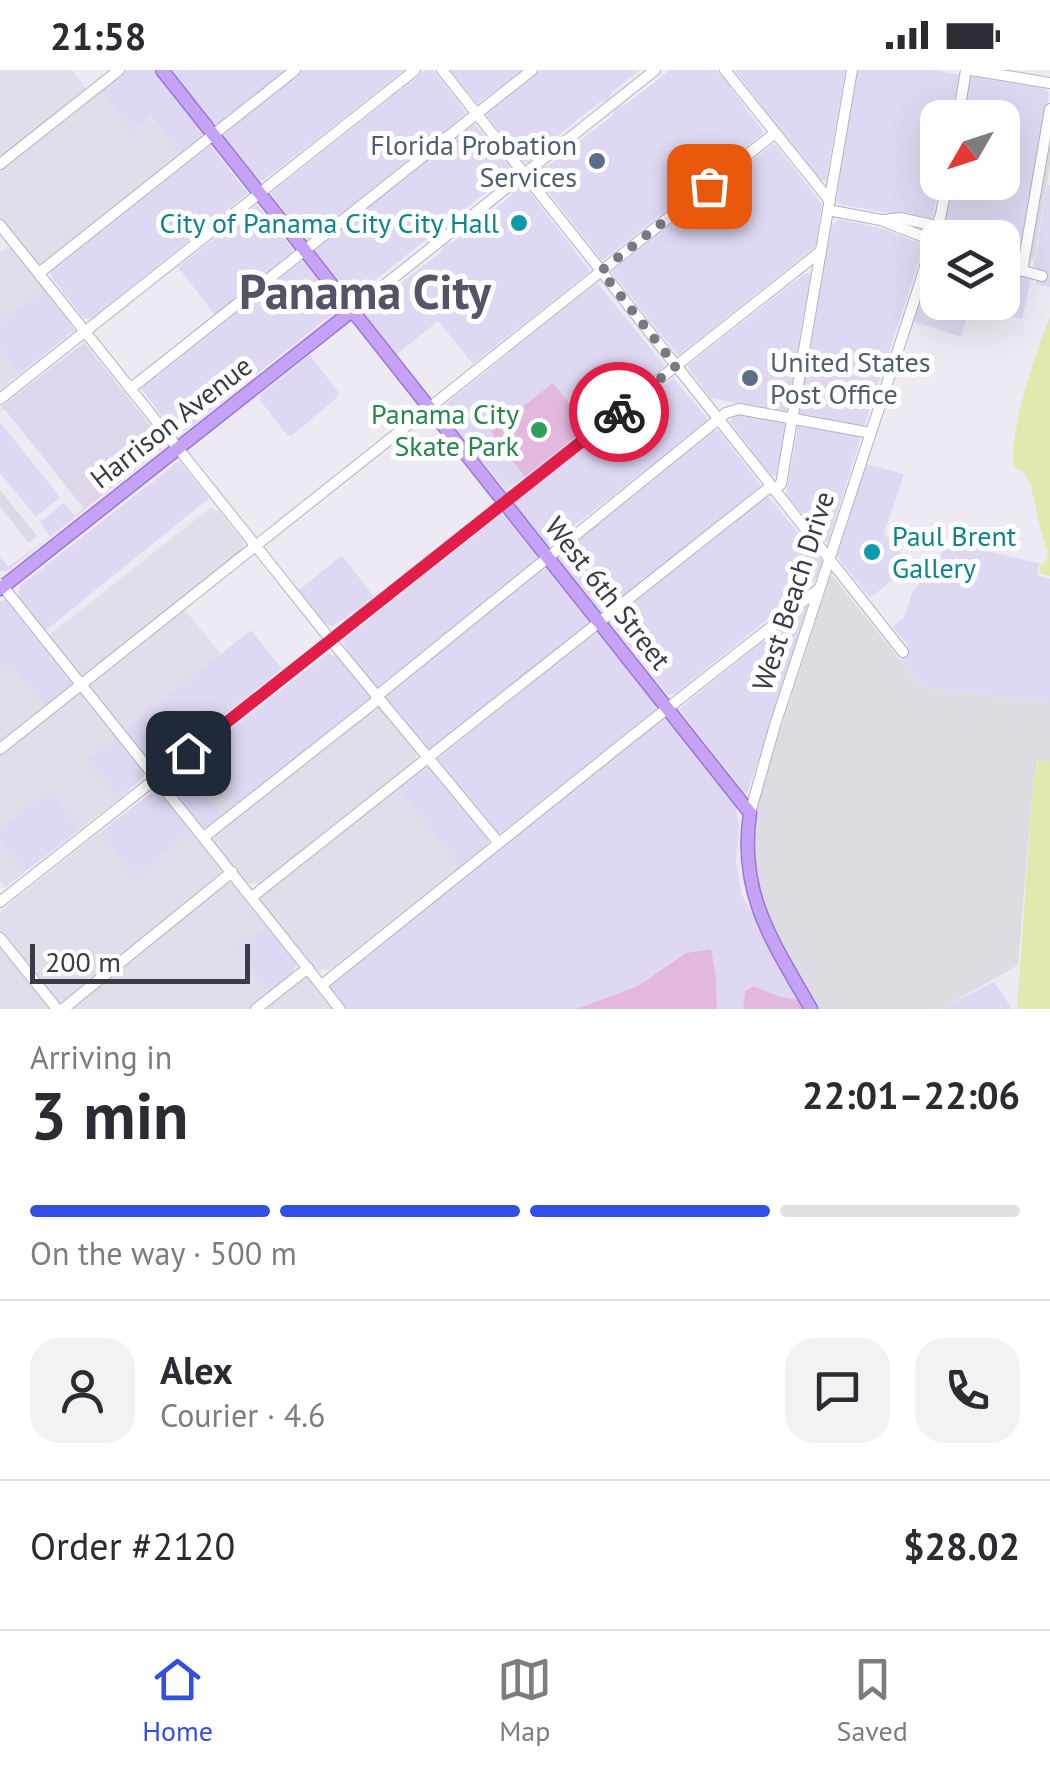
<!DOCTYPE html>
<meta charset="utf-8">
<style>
:root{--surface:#fff;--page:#f2f2f3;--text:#2b2b33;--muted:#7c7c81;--line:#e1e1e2;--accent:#324ee3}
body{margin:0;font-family:"PT Sans",sans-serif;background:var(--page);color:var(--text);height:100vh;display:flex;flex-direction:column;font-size:38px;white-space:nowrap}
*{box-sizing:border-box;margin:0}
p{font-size:32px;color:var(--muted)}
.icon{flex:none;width:55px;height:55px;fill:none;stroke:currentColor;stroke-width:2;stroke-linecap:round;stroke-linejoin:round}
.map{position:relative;height:939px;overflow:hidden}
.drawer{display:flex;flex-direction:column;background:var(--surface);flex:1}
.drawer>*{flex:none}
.needle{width:65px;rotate:231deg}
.controls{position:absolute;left:920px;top:30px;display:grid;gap:20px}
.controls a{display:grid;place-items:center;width:100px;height:100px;border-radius:20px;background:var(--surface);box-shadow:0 10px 40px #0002;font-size:50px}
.scale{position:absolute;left:30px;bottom:25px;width:220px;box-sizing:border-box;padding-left:10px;border:5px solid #3d3947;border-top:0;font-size:28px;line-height:35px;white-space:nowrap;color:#3d3947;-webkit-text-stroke:8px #fff;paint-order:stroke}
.pin{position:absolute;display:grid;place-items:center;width:85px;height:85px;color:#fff;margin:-42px;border-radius:20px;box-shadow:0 5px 15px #0006}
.courier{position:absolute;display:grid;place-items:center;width:100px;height:100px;margin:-50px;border:8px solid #e11d48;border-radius:50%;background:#fff;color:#222;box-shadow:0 2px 12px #0007}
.headline em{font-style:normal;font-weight:700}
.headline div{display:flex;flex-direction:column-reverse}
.headline{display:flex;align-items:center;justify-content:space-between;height:170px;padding:0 30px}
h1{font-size:65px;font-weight:700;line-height:75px}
.bar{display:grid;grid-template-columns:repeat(4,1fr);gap:15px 10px;align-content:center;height:120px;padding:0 30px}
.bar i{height:12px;border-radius:8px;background:var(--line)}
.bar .current{background:var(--accent)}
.bar p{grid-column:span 4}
.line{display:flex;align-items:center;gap:25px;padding:0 30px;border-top:2px solid var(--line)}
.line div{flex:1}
.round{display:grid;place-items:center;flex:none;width:105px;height:105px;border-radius:30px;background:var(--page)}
.status{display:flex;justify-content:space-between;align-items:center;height:70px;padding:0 50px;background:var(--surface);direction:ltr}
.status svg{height:28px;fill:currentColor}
.dock{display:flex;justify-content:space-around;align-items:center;height:140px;border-top:2px solid var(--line);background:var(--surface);font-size:28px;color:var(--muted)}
.dock a{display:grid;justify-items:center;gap:5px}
.dock .current{color:var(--accent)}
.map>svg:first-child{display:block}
.residential{fill:#e2ddeb}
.commercial{fill:#dfd8f3}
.industrial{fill:#dedce3}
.education{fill:#dfd6eb}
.green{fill:#e3b8dd}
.parking{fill:#dcdae0}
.water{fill:#e3e9ae}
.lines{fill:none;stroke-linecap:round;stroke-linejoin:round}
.minor-casing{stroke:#b6b1c1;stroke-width:12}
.major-casing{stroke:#9b75d7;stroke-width:15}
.minor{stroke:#fff;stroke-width:10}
.major{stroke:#c4a3f4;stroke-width:12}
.done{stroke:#7b7783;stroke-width:10;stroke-dasharray:0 18}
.route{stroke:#e11d48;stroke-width:12}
.service-dot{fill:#5c6f8a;stroke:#fff;stroke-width:4}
.culture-dot{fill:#0f9aa8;stroke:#fff;stroke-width:4}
.leisure-dot{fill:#2e9e5b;stroke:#fff;stroke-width:4}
.labels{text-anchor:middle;stroke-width:10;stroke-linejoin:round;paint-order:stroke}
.service-label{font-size:28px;fill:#4e5e75;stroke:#fff;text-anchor:end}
.culture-label{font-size:28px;fill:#0d838f;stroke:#fff;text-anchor:end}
.leisure-label{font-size:28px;fill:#27864d;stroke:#fff;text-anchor:end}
.street-label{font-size:28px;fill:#3d3947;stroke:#fff}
.town-label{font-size:48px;font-weight:bold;fill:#585268;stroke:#fff}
</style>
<div class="status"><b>21:58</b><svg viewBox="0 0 49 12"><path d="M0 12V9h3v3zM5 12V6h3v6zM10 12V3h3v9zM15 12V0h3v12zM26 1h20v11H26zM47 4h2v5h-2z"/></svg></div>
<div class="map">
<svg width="1050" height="939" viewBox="0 0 1050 939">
<rect width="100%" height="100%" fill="#eeeaf3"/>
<!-- residential -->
<g class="residential">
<path d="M0 0H72L88 20 0 89Z"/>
<path d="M100 20 131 59 149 46 180 84 42 194H38L0 148V100Z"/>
<path d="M12 177 45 218 0 253V181Z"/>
<path d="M0 279 20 304 0 320Z"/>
<path d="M210 438 219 441 244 473 241 481 81 608 48 566Z"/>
<path d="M183 538 221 584 127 658 125 663 87 615Z"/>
<path d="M9 591 45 636 0 673V598Z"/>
<path d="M80 619 118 668 88 690 119 729 80 759 49 720 0 759V684Z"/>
<path d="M377 634 416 683V689L414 693 259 814 245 813 211 770V765Z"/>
<path d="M197 686 239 738 224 750 182 698Z"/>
<path d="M397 717 460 797 331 899 318 901 263 834 261 828 264 822Z"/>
<path d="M193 759 221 797V803L217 810 62 933H58L0 863V842L100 762 135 805Z"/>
<path d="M0 771 25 802 5 818 0 811Z"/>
<path d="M228 812 236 814 269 855 271 922 250 939H68Z"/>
<path d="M0 873 49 935 50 939H0Z"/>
<path d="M306 907 312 909 335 939H262Z"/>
</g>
<!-- commercial -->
<g class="commercial">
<path d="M126 0H153L202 63V68L180 84 150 46 132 60 100 20Z"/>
<path d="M171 0H288L227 49 217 54 212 51Z"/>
<path d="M301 0H404L275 102 260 112 225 68V62Z"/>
<path d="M426 0H433L465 41V45L310 169H306L272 126V122Z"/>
<path d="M450 0H523L478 34Z"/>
<path d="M541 0H640L613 21 608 30 600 32 536 83 530 92 524 93 486 44Z"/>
<path d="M670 0H716L724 9 730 12V17L764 63 603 190H601L535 105 541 97 548 96 612 46 617 37 625 35Z"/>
<path d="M734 0H846L826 111 821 110Z"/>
<path d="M857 0H937L959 5 953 46 938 48 939 113 932 150 842 135 838 132 836 128Z"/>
<path d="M970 6 1046 19 1049 23 1020 190 1015 193 1003 190 1002 168H939L951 113 1002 112V48L962 47Z"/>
<path d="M474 54 507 92 513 101 512 106 507 111 499 112 442 157 436 168 427 169 355 226H352L315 182 316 178Z"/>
<path d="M774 73 822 134 816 176 680 284H677L612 203 613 200Z"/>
<path d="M210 75 248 123 91 249H84L51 207 50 202Z"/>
<path d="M520 115 526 117 590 201 473 294 438 251 396 285 366 245 367 240 396 214 401 213 440 183 444 174 453 172 511 126 514 119Z"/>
<path d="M1047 115H1050V217L1036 214 1039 200 1034 195Z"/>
<path d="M257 135 294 181 215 245 178 197Z"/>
<path d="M839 149 884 159 920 173 923 179 864 357 799 344 831 157Z"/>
<path d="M935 185H937L938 232H1002L1003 200 1031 207 1022 249 970 234 961 267 912 251 932 188Z"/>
<path d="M301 191 304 192 336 232V241L189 358 180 363 173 361 141 318Z"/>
<path d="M808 203 811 205 787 342 710 328 687 296 804 204Z"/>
<path d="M597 213 664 295V297L588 357 553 314 491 362 525 407 506 420 439 339Z"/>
<path d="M45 218 75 260 20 304 0 279V253Z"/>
<path d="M310 285 339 323 337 325 338 327 291 366 287 365 260 330V325Z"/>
<path d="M673 308 707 348V352L548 476 516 436 515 432Z"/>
<path d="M2 336 85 439 10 499 5 501H0V487L8 497 50 467 40 452 64 433 75 446 83 438 5 339 0 342Z"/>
<path d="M737 345 788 352 776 406 771 405 730 352 732 347Z"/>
<path d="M0 352 60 427 36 447 0 403Z"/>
<path d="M798 355 861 367 828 473 824 471 786 424Z"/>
<path d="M715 360 719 361 761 416 604 543H601L557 486Z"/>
<path d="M178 392 182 395 208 427V429L45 561 21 531 18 524 20 516Z"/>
<path d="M866 394 904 404 884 463 911 495 870 528 836 485Z"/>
<path d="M767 425 822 491 816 510 676 623 668 625 610 551 624 538Z"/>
<path d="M500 445 507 447 538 486 537 489 380 617H375L348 583 343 570Z"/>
<path d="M949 473 1039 493 1037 505 1050 509V633L922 617 901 590 908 576 893 557 905 546 912 523Z"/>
<path d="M342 485 374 527 332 557 324 552 298 521Z"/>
<path d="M543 496H546L590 554 433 678 427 679 385 629 387 621Z"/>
<path d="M5 530 9 531 75 613 45 636 9 592 0 598V532Z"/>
<path d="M805 537 807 538 769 657 748 722 745 724 679 639Z"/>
<path d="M251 560 282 599 163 693 160 695 150 692 125 663 127 658Z"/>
<path d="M596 561 655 633 656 640 501 763H495L437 689Z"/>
<path d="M328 583 341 589 372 628 239 738 197 686Z"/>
<path d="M661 648 669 650 736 737 739 755 736 792 742 825 799 930 781 927 753 916 745 921 743 939H717L716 908 710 879 686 883 638 916 576 939H346L331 920 329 912Z"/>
<path d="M118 668 143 700 144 706 119 729 87 690Z"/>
<path d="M427 693 489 768 487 775 460 797 397 717Z"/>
<path d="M182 698 224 750 206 761 169 714 170 708Z"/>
<path d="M49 720 80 759 25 802 0 771V759Z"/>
<path d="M154 721 168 728 193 759 135 806 100 762Z"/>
<path d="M269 855 297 893 291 907 271 922 237 879Z"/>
<path d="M994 912 1012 939H941L966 926Z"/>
</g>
<!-- industrial -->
<path class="industrial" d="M831 504 922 617 1050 633V692L1037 690 1033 714 1018 895 941 939H817L776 866 761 829 755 798 753 770 756 741 764 710Z"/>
<!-- education -->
<path class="education" d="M84 273 164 373 161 379 85 439 2 336Z"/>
<!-- green -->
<g class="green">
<path d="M553 313 588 357 525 407 491 362Z"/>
<path d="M711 879 716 908 717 939H576L638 916 686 883Z"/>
<path d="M753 916 781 927 799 930 804 939H743L745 921Z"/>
</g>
<!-- parking -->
<g class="parking">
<path d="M1050 61V95L1034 188 1028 192Z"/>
<path d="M0 420 37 466 29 473 0 437Z"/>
</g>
<!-- water -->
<g class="water">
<path d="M1050 247V506L1039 503 1040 495 1044 494 1048 487 1047 480 1041 461 1030 413 1025 403 1014 396C1009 360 1036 282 1050 247Z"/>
<path d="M1037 690 1050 692V939H1017L1033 714Z"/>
</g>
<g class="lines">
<!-- minor casing -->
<g class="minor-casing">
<g id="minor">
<path d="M442 0 903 582"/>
<path d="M725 0 830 131"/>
<path d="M971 0 1050 13"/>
<path d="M958 48 966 0"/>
<path d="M0 94 119 0"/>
<path d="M828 140 881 150 932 170"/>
<path d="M884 150 900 148 937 156"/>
<path d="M0 155 338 579 498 772"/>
<path d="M1002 195 1042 206"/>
<path d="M1022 201 1050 39"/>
<path d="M39 203 295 0"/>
<path d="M353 240 655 0"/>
<path d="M130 319 532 0"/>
<path d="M0 329 415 0"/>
<path d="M774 420 781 414 852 0"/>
<path d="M1 514 340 939"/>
<path d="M0 679 775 63"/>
<path d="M750 743 775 655 920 213 941 144 947 112"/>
<path d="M204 767 375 632 377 626 726 343 739 339 871 363"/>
<path d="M252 827 771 416"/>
<path d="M0 832 821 181"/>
<path d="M0 868 57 939"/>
<path d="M322 915 631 667 819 519"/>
<path d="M63 939 232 802"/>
<path d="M256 939 308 898"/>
</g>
</g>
<!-- major casing -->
<g class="major-casing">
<g id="major">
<path d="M162 0 750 743C738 824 773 872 811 939"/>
<path d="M0 519 353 240"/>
</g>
</g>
<!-- minor -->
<use href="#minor" class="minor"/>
<!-- major -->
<use href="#major" class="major"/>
</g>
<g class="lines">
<!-- done -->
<path class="done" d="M619 342 676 296 601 201 709 116"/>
<!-- route -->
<path class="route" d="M188 683 619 342"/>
</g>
<!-- markers -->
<g class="service-dot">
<circle cx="597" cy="91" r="10"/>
<circle cx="750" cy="308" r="10"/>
</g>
<g class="culture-dot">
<circle cx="519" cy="153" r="10"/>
<circle cx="872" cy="482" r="10"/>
</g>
<circle class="leisure-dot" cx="539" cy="360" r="10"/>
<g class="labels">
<!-- service labels -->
<g class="service-label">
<text x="577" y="85">Florida Probation<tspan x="577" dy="32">Services</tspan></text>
<text x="770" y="302" text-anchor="start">United States<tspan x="770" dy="32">Post Office</tspan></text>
</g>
<!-- culture labels -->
<g class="culture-label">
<text x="499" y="163">City of Panama City City Hall</text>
<text x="892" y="476" text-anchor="start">Paul Brent<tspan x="892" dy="32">Gallery</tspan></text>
</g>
<!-- leisure labels -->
<g class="leisure-label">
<text x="519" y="354">Panama City<tspan x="519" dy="32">Skate Park</tspan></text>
</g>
<!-- street labels -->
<g class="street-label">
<text transform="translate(171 352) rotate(-38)" y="10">Harrison Avenue</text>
<text transform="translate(793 521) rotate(-72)" y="10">West Beach Drive</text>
<text transform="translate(608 523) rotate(52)" y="10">West 6th Street</text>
</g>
<!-- town labels -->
<g class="town-label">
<text x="365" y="239">Panama City</text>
</g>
</g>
</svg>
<div class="controls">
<a><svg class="needle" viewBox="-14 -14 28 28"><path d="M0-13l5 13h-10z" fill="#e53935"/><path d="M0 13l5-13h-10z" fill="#7c7c81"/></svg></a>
<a><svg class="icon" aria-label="layers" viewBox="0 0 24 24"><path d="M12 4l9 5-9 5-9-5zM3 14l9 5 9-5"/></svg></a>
</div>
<div class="scale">200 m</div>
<div class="pin" style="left:709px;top:116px;background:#ea580c"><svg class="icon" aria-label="bag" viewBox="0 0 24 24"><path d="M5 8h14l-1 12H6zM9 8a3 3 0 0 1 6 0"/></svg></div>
<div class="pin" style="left:188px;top:683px;background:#1f2937"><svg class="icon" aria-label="home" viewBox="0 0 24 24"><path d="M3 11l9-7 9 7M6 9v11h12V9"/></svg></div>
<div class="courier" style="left:619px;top:342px"><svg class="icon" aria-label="bike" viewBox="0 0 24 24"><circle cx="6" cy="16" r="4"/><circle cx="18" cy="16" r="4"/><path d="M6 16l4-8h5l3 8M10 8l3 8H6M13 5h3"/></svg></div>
</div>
<section class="drawer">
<div class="headline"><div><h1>3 min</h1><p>Arriving in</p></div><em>22:01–22:06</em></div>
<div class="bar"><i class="current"></i><i class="current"></i><i class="current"></i><i></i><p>On the way · 500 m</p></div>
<div class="line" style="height:180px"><a class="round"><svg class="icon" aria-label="person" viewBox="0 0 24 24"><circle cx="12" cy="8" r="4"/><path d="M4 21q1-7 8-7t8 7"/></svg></a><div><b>Alex</b><p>Courier · 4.6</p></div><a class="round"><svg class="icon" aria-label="chat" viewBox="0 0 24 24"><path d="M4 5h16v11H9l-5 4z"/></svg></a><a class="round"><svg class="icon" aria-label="phone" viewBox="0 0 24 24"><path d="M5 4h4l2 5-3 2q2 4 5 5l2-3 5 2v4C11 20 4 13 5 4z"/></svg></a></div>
<div class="line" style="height:130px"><div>Order #2120</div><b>$28.02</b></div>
</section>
<nav class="dock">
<a class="current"><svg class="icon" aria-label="home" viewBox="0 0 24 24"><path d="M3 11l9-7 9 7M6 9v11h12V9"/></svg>Home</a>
<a><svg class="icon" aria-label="map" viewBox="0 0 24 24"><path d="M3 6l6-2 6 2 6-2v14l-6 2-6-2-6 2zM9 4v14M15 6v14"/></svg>Map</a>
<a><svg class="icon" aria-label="saved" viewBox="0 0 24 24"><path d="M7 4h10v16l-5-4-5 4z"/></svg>Saved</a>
</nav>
